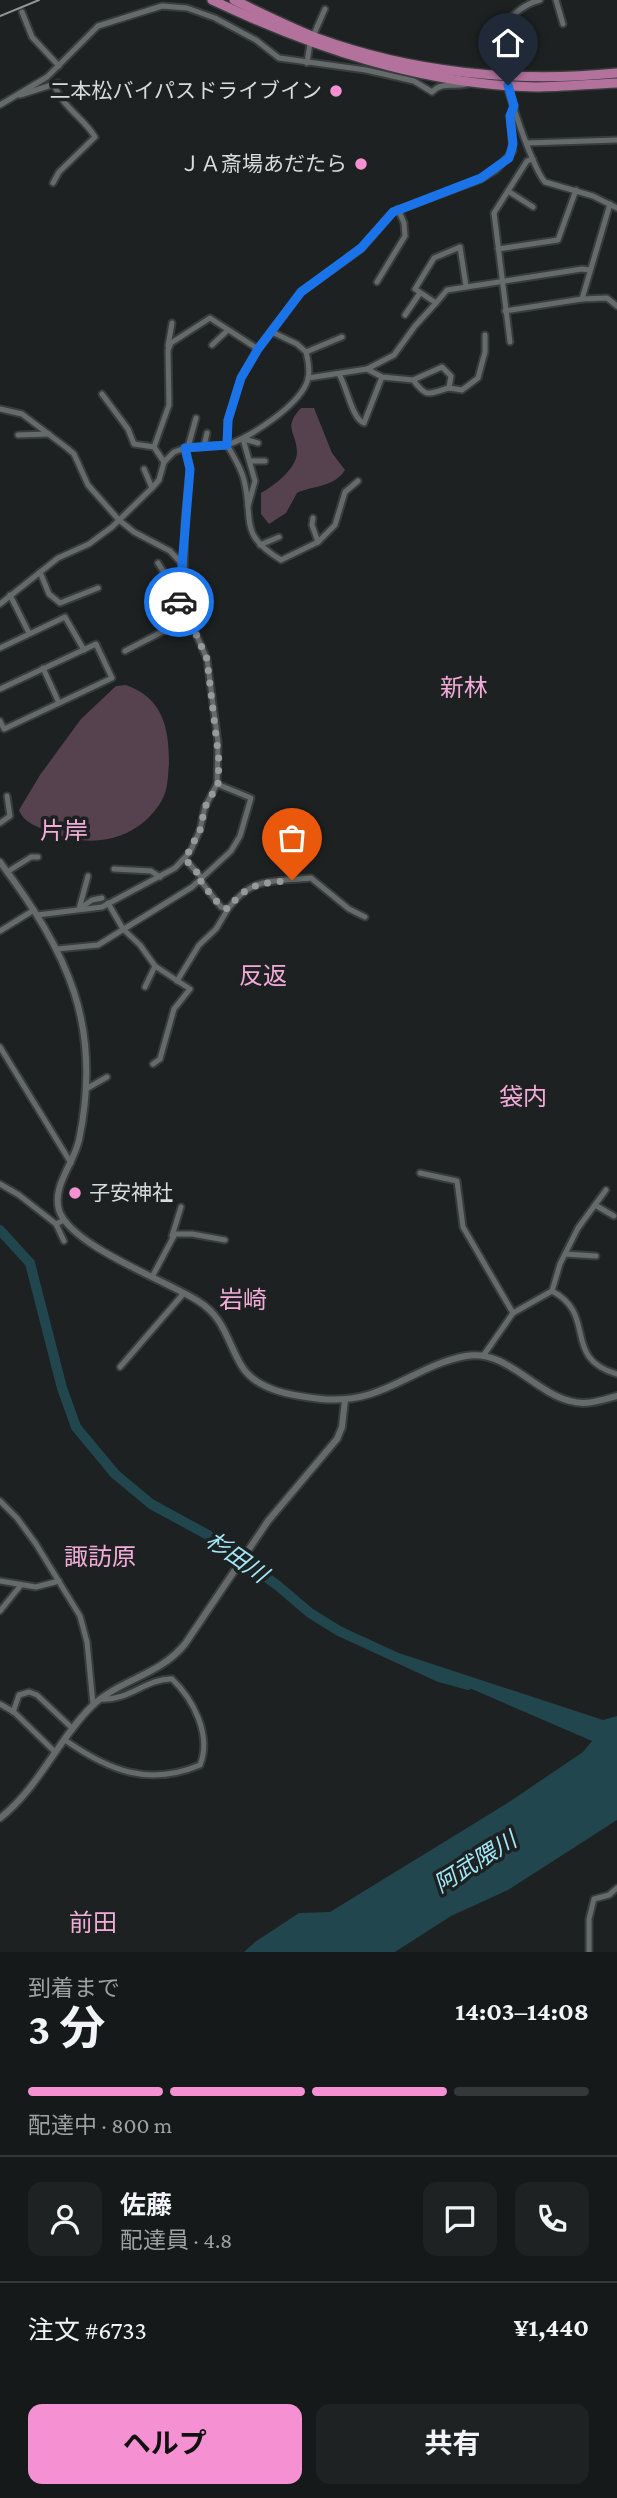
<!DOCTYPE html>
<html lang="ja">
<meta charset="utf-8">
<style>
:root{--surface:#16191a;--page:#1f2223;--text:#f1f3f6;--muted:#9ea0a2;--line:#353839;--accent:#f591d2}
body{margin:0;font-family:"Crimson Pro","Noto Sans JP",serif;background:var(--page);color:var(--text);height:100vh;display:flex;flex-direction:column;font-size:26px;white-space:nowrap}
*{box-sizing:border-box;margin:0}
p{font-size:23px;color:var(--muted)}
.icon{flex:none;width:38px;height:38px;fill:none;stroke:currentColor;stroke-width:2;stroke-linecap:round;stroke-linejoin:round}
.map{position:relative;height:1952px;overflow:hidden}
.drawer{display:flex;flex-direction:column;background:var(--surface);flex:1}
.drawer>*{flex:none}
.pin{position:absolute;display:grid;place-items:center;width:60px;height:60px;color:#fff;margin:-72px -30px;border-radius:50% 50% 50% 0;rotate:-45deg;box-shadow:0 0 7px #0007}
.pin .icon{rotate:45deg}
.courier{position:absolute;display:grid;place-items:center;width:70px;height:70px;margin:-35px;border:5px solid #1a73e8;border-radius:50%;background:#fff;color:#222;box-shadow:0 2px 9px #0007}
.summary em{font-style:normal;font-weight:700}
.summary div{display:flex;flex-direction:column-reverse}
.summary{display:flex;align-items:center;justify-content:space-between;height:119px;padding:0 28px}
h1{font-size:46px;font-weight:700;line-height:52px}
.bar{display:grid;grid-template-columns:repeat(4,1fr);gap:10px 7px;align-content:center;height:84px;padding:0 28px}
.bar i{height:9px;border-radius:5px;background:var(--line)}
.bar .on{background:var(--accent)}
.bar p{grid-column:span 4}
.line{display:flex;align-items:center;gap:18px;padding:0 28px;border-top:2px solid var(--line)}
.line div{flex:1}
.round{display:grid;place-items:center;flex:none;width:74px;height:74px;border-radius:14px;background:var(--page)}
.action{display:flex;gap:14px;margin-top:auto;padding:14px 28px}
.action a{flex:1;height:80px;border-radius:14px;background:var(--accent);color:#111;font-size:28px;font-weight:700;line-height:80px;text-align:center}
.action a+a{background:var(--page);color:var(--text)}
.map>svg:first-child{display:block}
.green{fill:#56414e}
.water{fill:#22464d}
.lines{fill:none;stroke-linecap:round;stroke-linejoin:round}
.river{stroke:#22464d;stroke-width:10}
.minor-casing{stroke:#393c3d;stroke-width:9}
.tertiary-casing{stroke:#393c3d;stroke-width:10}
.trunk-casing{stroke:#393c3d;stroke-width:12}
.minor{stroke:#656a6b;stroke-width:5}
.tertiary{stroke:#656a6b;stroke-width:6}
.trunk{stroke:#b2729c;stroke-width:9}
.rail{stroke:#939696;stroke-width:2}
.done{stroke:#979a9a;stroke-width:7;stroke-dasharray:0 12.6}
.route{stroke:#1a73e8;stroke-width:9}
.poi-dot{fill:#f591d2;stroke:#1d2122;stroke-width:2.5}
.labels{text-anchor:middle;stroke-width:7;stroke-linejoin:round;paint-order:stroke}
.poi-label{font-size:21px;fill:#d8dbdb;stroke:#1d2122;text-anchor:end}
.water-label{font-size:23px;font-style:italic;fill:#a3eaf9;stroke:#1d2122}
.quarter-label{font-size:24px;fill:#f3acd8;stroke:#1d2122}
</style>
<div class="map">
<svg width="617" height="1952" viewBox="0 0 617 1952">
<rect width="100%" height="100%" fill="#1d2122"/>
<!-- green -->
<g class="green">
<path d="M301 408H314L332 453 345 470C334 488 313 485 297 493L286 513 269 524 261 514V493C274 486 296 469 297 453 297 432 282 428 301 408Z"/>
<path d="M126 685C163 698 169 728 169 763 168 775 168 790 162 800 140 839 93 850 54 833 41 828 24 824 19 810L40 775 81 719 116 686Z"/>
</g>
<!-- water -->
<path class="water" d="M356 1639 603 1720 617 1716V1820L508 1890 451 1916 395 1952H244L255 1942 299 1913 330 1912 506 1804 583 1752 592 1741Z"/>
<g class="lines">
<!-- river -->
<path class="river" d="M0 1230 30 1263 62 1388 76 1427 115 1474 151 1504 208 1535 277 1585 310 1613 339 1631 439 1677 468 1685"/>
<!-- minor casing -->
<g class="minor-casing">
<g id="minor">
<path d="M540 0C523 4 502 21 499 39 495 59 531 167 545 182L593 196 617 208"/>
<path d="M556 0 563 24"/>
<path d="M22 12 32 37 59 66"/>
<path d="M307 63 310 43 325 9"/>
<path d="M20 95 58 83"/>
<path d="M0 105 47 77 98 26 162 6 187 8 215 18 256 40 279 58 366 70 414 81 432 92C443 80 456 89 470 83"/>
<path d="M527 143 617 140"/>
<path d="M53 183 59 172 95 137C83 117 65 110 54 85"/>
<path d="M508 191 533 207"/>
<path d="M498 249 558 240 576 190"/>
<path d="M377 282 405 236 404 223 398 209"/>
<path d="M466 286 460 247 434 258 415 289 436 303 447 290 582 269 589 270"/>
<path d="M582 299 610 204"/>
<path d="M505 311 582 299 607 298 617 306"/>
<path d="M405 315 420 293"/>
<path d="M272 332 297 344 306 352C308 360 310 371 308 379 301 405 250 437 227 445 233 455 241 468 244 480 254 521 238 534 281 560L318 542 312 525 313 518"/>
<path d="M510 342 494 213 527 161 533 159"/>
<path d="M212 345 228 330"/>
<path d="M168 346 172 323"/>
<path d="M306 352 342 337"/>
<path d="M367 369 394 355 415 326 436 303"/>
<path d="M339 374C347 387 352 419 364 423L382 377"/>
<path d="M308 378 367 369 382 377 413 380 442 367 451 376 449 388C427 394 427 398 413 380"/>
<path d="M449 388 462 390 478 378 485 352V335"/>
<path d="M102 394 128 429 134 444 154 447 164 462"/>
<path d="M0 409 22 414 67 448 74 454 88 485 119 520 134 532 170 551 184 566"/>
<path d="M18 435 49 434"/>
<path d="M243 439 255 481 248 506"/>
<path d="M244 439 258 443"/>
<path d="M204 446 207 433"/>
<path d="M154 447 169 405 168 350 171 343 210 318 258 349"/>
<path d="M188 447 196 418"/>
<path d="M250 461H265"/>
<path d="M144 469 152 488"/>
<path d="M318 542 335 525 345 492 358 481"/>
<path d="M260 545 279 537"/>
<path d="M158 563 168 579 182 586"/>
<path d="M40 572 49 594 60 603 98 588"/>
<path d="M10 595 29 633"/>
<path d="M0 604 58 558 89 544 112 527 152 488 159 480 164 462 174 452 185 448 227 445 228 420 241 378 258 349 301 292 361 249 393 212 481 179 496 170 513 151 510 116 514 106"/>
<path d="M0 648 65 617 84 650"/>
<path d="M125 651 185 620"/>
<path d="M43 668 59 703"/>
<path d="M0 689 96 644 112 678 4 729 0 721"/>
<path d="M0 823 10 816 7 796"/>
<path d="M185 859 202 878"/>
<path d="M114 869 151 871 160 877"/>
<path d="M7 872 31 857H38"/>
<path d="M200 880 221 907 228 909C252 876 273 882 311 878L349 909 365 917"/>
<path d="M108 903 123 929 140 945 155 966 190 989 174 1009 160 1059 153 1064"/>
<path d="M79 909 88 876"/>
<path d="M79 909 92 900 102 898"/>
<path d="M37 915 102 907 175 868 190 852 200 830 205 807 217 784 218 742 207 659 196 634 185 620 179 601 184 570 185 520 190 469 185 448"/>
<path d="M0 931 34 910"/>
<path d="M57 949 98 945 192 887 231 851 240 836 251 798 217 784"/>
<path d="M177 981 199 945 216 929 228 909"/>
<path d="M145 987 155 966"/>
<path d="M0 1047 71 1163"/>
<path d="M86 1089 107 1077"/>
<path d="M420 1173 457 1181 463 1227 513 1313"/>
<path d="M0 1184 19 1195 56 1224 64 1220"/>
<path d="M595 1205 614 1216"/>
<path d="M56 1224 64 1241"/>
<path d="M172 1236 181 1207"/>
<path d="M565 1254 596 1256"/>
<path d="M152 1277 175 1234H192L225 1240"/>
<path d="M552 1291C598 1315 561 1358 617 1374"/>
<path d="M483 1356 513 1313 552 1291 560 1264 578 1228 606 1190"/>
<path d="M120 1367 184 1293"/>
<path d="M0 1501 17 1518 36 1544 80 1616 87 1642 93 1704"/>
<path d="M0 1581 36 1587 59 1581"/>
<path d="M0 1611 21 1585"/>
<path d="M0 1704 14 1712 55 1752"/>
<path d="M13 1712 19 1695 29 1692 37 1695 73 1729"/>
<path d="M65 1740C108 1770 148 1787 200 1765 212 1735 193 1699 172 1679 147 1678 127 1702 100 1699"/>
<path d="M589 1952V1919L594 1899 609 1895 617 1888"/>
</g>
</g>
<!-- tertiary casing -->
<g class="tertiary-casing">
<g id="tertiary">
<path d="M0 862C68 953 103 1025 79 1140 74 1163 52 1186 59 1210 69 1245 167 1281 198 1301 224 1317 227 1341 241 1365 256 1391 294 1396 321 1399 384 1405 412 1366 466 1356 506 1349 534 1392 570 1401 586 1406 602 1400 617 1396"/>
<path d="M0 1818C38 1789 58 1739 92 1706 120 1679 159 1676 185 1644L268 1521 337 1439 342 1427 345 1400"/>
</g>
</g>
<!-- trunk casing -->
<g class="trunk-casing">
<g id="trunk">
<path d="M212 0C314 48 422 85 536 87 563 87 590 84 617 83"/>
<path d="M234 0C261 13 289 27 317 38 412 73 517 83 617 73"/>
</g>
</g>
<!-- minor -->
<use href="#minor" class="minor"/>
<!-- tertiary -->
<use href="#tertiary" class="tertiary"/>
<!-- trunk -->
<use href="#trunk" class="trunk"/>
<!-- rail -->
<path class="rail" d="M0 16 39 0"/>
</g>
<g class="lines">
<!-- done -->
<path class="done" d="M179 602 185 620 196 634 207 659 219 761 218 784 205 807 200 830 185 859 202 878 200 880C208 890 216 905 228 909 248 882 260 884 292 880"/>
<!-- route -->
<path class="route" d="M179 602 190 469 185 448 227 445 228 420 241 378 258 349 301 292 361 248 393 212 481 178 509 158 513 144 510 116 514 106 508 85"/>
</g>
<!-- markers -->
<g class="poi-dot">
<circle cx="336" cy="91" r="7"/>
<circle cx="361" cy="164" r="7"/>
<circle cx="75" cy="1193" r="7"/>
</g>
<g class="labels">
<!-- poi labels -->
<g class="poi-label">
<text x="322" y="98">二本松バイパスドライブイン</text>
<text x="347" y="171">ＪＡ斎場あだたら</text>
<text x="89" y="1200" text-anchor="start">子安神社</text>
</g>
<!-- water labels -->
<g class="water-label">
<text transform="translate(237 1557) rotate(35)" y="8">杉田川</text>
<text transform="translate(475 1862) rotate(-32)" y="8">阿武隈川</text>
</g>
<!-- quarter labels -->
<g class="quarter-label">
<text x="464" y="696">新林</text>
<text x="64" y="839">片岸</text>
<text x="263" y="984">反返</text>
<text x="523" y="1105">袋内</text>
<text x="243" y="1308">岩崎</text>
<text x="100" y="1565">諏訪原</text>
<text x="93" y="1931">前田</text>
</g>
</g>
</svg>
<div class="pin" style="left:292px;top:880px;background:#ea580c"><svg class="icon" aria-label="bag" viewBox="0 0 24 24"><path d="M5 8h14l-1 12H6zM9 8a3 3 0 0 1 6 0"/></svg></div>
<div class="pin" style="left:508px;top:85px;background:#1f2937"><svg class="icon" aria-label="home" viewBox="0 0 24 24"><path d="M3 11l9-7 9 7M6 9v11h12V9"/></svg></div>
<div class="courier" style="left:179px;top:602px"><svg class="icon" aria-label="car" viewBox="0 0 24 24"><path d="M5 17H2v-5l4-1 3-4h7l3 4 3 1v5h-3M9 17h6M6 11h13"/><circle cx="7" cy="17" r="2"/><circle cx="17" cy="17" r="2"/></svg></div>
</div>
<section class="drawer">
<div class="summary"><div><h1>3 分</h1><p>到着まで</p></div><em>14:03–14:08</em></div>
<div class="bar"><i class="on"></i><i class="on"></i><i class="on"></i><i></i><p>配達中 · 800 m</p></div>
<div class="line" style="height:126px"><a class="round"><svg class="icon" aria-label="person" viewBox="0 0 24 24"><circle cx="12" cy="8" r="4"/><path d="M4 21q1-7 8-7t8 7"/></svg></a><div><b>佐藤</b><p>配達員 · 4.8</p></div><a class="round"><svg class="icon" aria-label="chat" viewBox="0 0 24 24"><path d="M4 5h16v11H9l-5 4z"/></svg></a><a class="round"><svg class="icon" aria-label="phone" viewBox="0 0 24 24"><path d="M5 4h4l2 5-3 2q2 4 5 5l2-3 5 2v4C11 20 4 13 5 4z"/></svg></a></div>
<div class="line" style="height:91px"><div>注文 #6733</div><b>¥1,440</b></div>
<div class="action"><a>ヘルプ</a><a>共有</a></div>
</section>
